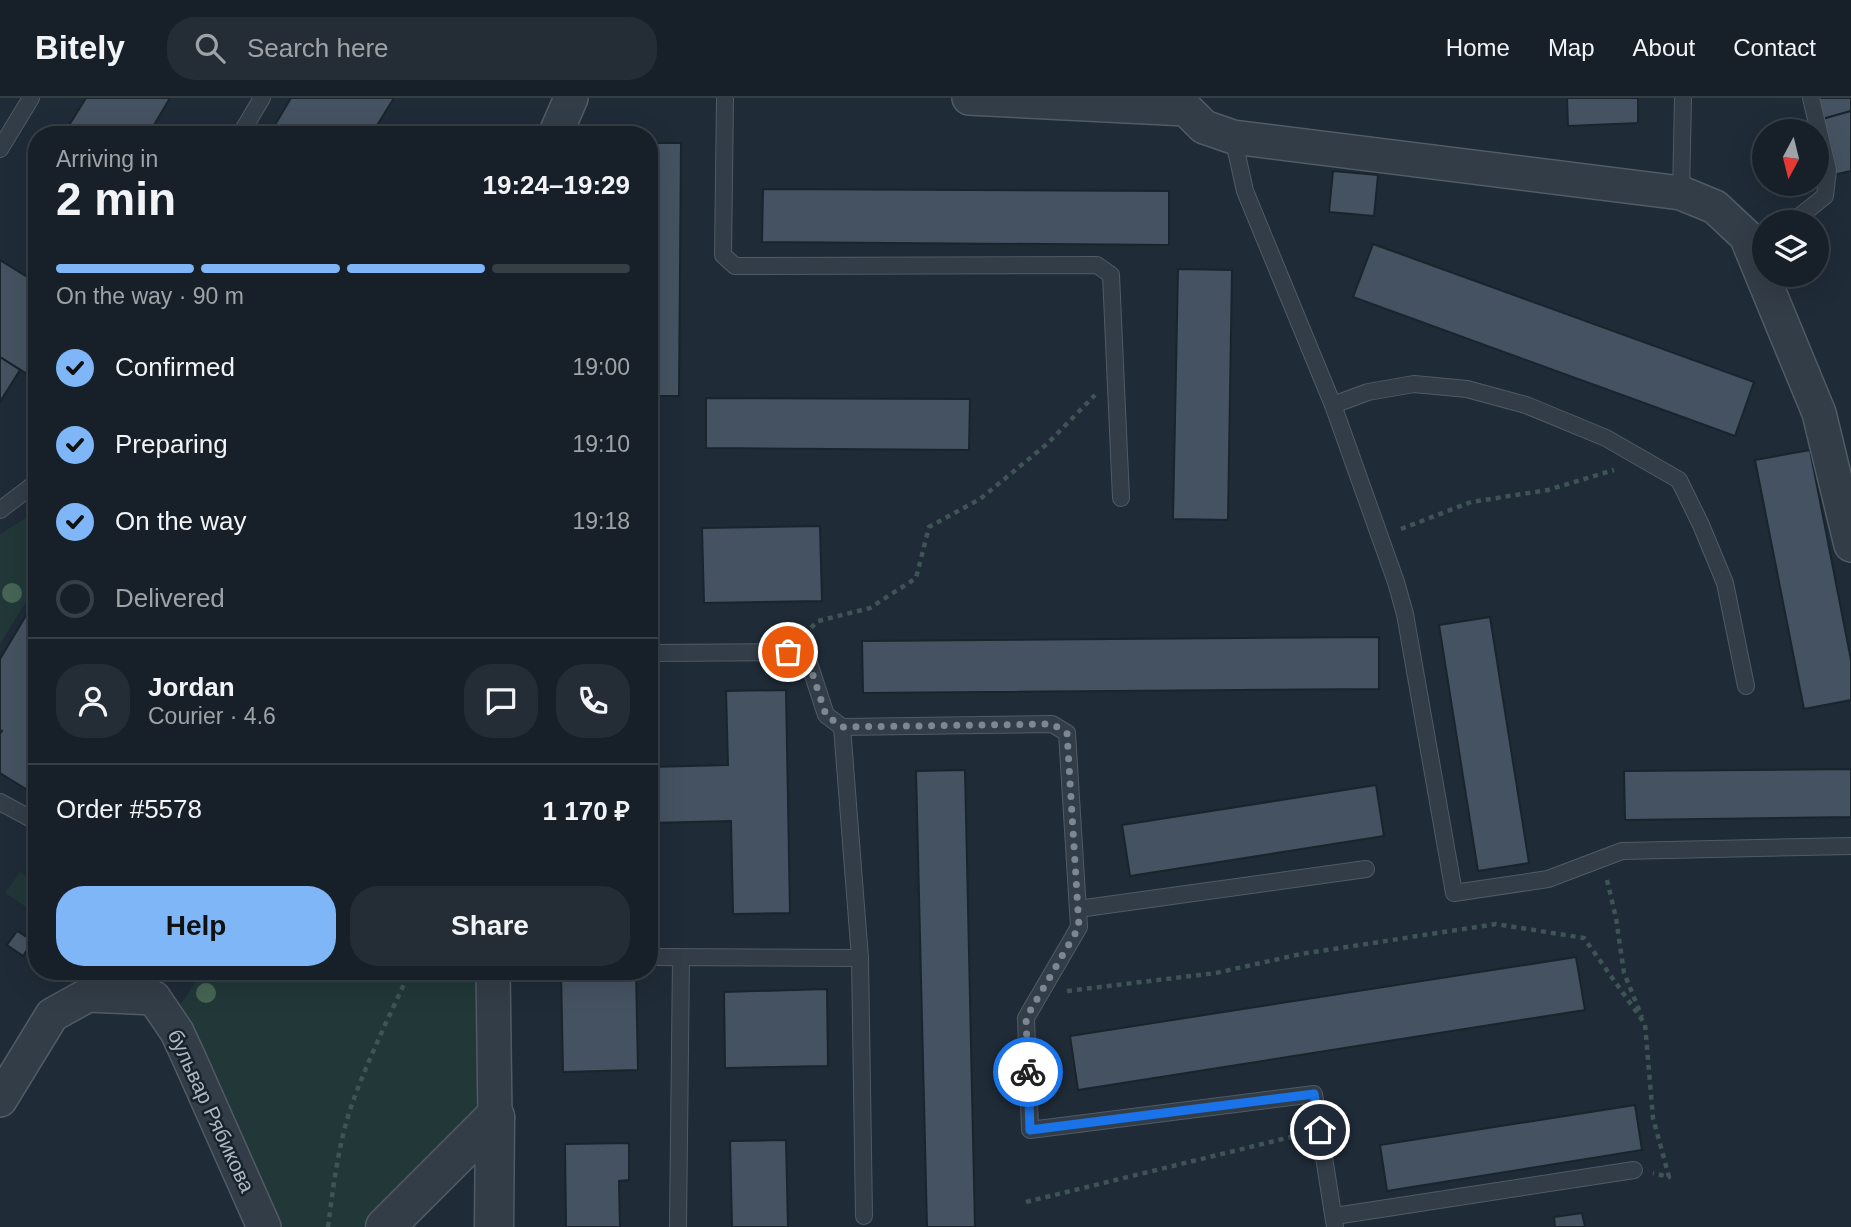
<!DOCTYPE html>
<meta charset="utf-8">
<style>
:root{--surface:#172029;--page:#242d35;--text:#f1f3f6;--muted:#9ea3a8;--line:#363e46;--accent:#7eb6f8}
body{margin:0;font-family:Helvetica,sans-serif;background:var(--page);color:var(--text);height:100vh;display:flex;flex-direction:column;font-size:26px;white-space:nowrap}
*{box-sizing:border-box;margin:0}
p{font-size:23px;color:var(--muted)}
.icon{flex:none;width:38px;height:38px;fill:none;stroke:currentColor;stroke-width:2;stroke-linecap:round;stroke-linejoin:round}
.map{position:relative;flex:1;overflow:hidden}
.panel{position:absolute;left:28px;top:28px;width:630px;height:854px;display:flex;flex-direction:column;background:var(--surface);border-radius:28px;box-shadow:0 7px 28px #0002,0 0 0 2px var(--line)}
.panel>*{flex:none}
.needle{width:46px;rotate:187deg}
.controls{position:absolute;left:1752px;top:21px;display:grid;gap:14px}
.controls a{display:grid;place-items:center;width:77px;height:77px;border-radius:50%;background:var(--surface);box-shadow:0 7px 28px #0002,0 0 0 2px var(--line);font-size:35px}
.pin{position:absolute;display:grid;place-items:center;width:60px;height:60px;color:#fff;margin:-30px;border:4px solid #fff;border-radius:50%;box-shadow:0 2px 7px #0007}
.courier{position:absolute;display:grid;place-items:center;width:70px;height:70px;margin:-35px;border:5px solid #1a73e8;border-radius:50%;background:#fff;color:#222;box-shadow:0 2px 9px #0007}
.headline em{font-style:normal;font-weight:600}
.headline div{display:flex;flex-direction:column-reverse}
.headline{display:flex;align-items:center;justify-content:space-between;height:119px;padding:0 28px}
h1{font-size:46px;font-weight:600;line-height:52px}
.bar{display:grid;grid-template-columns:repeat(4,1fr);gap:10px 7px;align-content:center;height:84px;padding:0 28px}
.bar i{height:9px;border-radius:5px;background:var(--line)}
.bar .current{background:var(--accent)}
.bar p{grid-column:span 4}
.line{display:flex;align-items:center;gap:18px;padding:0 28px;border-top:2px solid var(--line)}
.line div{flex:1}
.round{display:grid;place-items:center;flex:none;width:74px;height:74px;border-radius:28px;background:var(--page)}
ol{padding:0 28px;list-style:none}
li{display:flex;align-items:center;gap:21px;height:77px}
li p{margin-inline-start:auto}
li .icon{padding:7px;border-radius:50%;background:var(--accent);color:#111;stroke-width:4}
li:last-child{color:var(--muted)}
li i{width:38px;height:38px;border:4px solid var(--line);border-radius:50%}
.cta{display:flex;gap:14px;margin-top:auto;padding:14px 28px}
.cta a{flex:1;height:80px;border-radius:28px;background:var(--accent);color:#111;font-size:28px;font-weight:600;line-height:80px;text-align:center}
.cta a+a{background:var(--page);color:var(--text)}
header{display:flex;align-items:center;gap:42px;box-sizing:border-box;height:98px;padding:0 35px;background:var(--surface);border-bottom:2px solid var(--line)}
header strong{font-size:33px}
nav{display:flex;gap:38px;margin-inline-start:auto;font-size:24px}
.search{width:490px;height:63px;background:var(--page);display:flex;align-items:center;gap:18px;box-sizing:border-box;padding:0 24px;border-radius:28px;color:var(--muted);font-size:26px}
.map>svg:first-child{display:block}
.green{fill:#213738}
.building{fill:#455261;stroke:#1a242d;stroke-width:2}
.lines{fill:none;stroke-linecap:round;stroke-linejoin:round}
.service-casing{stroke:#505b65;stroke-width:18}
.minor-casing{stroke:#505b65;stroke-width:36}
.tertiary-casing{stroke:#505b65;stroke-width:41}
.path{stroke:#3f5455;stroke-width:4.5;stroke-dasharray:5 5;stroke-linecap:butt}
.service{stroke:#333d47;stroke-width:16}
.minor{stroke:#333d47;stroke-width:33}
.tertiary{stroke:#333d47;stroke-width:38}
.tree{fill:#466554}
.done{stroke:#7b8793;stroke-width:7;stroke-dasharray:0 12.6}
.route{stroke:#1a73e8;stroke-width:9}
.labels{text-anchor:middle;stroke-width:5;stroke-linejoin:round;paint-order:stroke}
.street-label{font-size:21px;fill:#adb8c4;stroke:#18222b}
</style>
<header>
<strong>Bitely</strong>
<div class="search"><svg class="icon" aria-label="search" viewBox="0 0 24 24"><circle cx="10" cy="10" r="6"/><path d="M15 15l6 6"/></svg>Search here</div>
<nav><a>Home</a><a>Map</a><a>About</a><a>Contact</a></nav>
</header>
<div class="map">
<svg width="1851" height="1129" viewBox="0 0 1851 1129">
<rect width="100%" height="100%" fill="#1f2b37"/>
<!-- green -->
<g class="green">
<path d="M37 413V486L0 546V436Z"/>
<path d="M20 774 37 786V816L5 795Z"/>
<path d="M203 873H478L483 1009 362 1129H275L179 909Z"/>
</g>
<!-- building -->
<g class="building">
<path d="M86 0H170L148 37H63Z"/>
<path d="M291 0H394L371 37H269Z"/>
<path d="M1567 0H1638V25L1568 28Z"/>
<path d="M1813 0H1851V13L1819 22Z"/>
<path d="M1851 13V73L1833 77 1819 22Z"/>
<path d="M649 45H681L679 298H649Z"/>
<path d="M1333 73 1378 77 1374 118 1329 114Z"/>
<path d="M763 91 1169 93V147L762 144Z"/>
<path d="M1373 146 1754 284 1735 338 1353 199Z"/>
<path d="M0 162 37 185V282L0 259Z"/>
<path d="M1178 171 1232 172 1228 422 1173 421Z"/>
<path d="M0 259 20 272 0 304Z"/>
<path d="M706 300 970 301 969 352 706 350Z"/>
<path d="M1810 352 1851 562V602L1804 611 1755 362Z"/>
<path d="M820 428 822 503 704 505 702 430Z"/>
<path d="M37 499V674L26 691 0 675V636L2 633 0 632V561Z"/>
<path d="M1490 519 1529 765 1478 773 1439 527Z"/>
<path d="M1379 539V591L863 595 862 543Z"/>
<path d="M786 592 790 815 733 816 731 723 649 725V669L728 667 726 593Z"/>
<path d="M1851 671V719L1625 722 1624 673Z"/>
<path d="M965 672 975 1129H927L916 673Z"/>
<path d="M1376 687 1384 738 1130 778 1122 727Z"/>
<path d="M17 833 33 843 23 858 7 847Z"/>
<path d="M1576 859 1585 912 1078 992 1070 938Z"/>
<path d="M561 873H636L638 972 563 974Z"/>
<path d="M827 891 828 968 725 970 724 894Z"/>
<path d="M1635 1007 1642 1052 1387 1093 1380 1047Z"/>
<path d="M786 1042 788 1129H732L730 1043Z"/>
<path d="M629 1045V1082L619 1083 620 1129H566L565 1046Z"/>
<path d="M1582 1115 1585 1129H1555L1554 1119Z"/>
</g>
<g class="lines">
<!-- service casing -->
<g class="service-casing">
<g id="service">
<path d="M725 0 723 157 735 168 1097 167 1111 177 1121 400"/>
<path d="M240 37 262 0"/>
<path d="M1233 39 1245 93 1333 307 1396 484 1405 516 1454 795 1548 781 1622 753 1851 748"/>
<path d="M0 51 31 0"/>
<path d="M1681 95 1683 0"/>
<path d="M1783 124 1800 118 1825 98 1828 72 1811 0"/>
<path d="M1333 307 1368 294 1414 286 1467 291 1526 307 1606 340 1679 382 1701 427 1725 485 1746 588"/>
<path d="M0 412 37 384"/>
<path d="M649 555 788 554 808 562 826 617 842 629 1052 626 1067 635 1079 829 1026 920 1030 1032 1314 996 1335 1129"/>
<path d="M842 629 860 860 864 1118"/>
<path d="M0 704 37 724"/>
<path d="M1078 811 1366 771"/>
<path d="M649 859 860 860"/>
<path d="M143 873 154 900"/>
<path d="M1335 1118 1634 1072"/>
<path d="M678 1129 681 860"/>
</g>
</g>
<!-- minor casing -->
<g class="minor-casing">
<g id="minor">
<path d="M969 0 1186 11 1204 29 1233 39 1681 95 1715 109 1746 138 1819 315 1851 447"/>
<path d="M555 37 571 0"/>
<path d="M493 873 495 1019"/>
<path d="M0 1002 52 917 88 897 154 900 177 934 189 960 264 1129"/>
</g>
</g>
<!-- tertiary casing -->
<g class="tertiary-casing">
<g id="tertiary">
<path d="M385 1129 495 1019"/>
<path d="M494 1129 495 1019"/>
</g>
</g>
<!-- path -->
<g class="path">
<path d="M1401 431 1471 404 1548 392 1614 372"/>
<path d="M804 537 818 523 870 510 916 480 929 429 980 401 1047 346 1095 297"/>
<path d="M1607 782 1616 820 1624 875 1642 919"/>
<path d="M1067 893 1216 875 1301 856 1496 826 1584 840 1645 926 1653 1020 1669 1079 1653 1075"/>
<path d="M1026 1104 1299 1037"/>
<path d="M328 1129C333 1090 338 1049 350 1012 366 965 389 919 410 873"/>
</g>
<!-- service -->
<use href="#service" class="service"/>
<!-- minor -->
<use href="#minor" class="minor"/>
<!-- tertiary -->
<use href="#tertiary" class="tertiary"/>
</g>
<!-- trees -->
<g class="tree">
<circle cx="12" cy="495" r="10"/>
<circle cx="206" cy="895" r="10"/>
</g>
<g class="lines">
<!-- done -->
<path class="done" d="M788 554 808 562 826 617 842 629 1052 626 1067 635 1079 829 1026 920 1028 974"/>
<!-- route -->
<path class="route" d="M1028 974 1030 1032 1314 996 1320 1032"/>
</g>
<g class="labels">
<!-- street labels -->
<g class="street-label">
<text transform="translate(211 1013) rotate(65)" y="7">бульвар Рябикова</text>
</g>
</g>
</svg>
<div class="controls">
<a><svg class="needle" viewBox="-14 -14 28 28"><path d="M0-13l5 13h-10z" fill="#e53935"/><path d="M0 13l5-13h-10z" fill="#9ea3a8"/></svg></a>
<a><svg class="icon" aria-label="layers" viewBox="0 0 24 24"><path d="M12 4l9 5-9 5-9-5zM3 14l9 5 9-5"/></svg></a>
</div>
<div class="pin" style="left:788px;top:554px;background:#ea580c"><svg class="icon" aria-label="bag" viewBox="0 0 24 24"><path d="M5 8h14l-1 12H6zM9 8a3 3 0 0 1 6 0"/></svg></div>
<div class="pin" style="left:1320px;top:1032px;background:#1f2937"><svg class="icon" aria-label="home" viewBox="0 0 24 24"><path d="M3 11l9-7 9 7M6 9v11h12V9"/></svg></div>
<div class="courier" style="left:1028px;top:974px"><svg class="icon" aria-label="bike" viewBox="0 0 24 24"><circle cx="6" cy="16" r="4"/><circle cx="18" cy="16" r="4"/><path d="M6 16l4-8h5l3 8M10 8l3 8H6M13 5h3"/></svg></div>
<section class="panel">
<div class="headline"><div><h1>2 min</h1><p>Arriving in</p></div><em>19:24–19:29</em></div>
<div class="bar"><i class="current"></i><i class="current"></i><i class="current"></i><i></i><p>On the way · 90 m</p></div>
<ol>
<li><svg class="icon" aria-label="check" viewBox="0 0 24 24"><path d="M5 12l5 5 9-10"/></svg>Confirmed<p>19:00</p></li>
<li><svg class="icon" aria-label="check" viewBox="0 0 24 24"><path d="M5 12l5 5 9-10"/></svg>Preparing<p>19:10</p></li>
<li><svg class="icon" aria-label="check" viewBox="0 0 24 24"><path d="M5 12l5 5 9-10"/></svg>On the way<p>19:18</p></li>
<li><i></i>Delivered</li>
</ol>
<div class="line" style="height:126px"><a class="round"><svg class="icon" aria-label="person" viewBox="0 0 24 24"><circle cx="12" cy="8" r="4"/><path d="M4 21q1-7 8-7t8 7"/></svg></a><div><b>Jordan</b><p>Courier · 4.6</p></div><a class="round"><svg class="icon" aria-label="chat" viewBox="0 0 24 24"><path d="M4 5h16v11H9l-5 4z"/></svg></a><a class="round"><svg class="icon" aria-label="phone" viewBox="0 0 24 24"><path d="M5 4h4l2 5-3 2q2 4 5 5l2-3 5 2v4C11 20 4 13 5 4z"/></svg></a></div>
<div class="line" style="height:91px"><div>Order #5578</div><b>1 170 ₽</b></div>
<div class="cta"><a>Help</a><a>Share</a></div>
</section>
</div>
